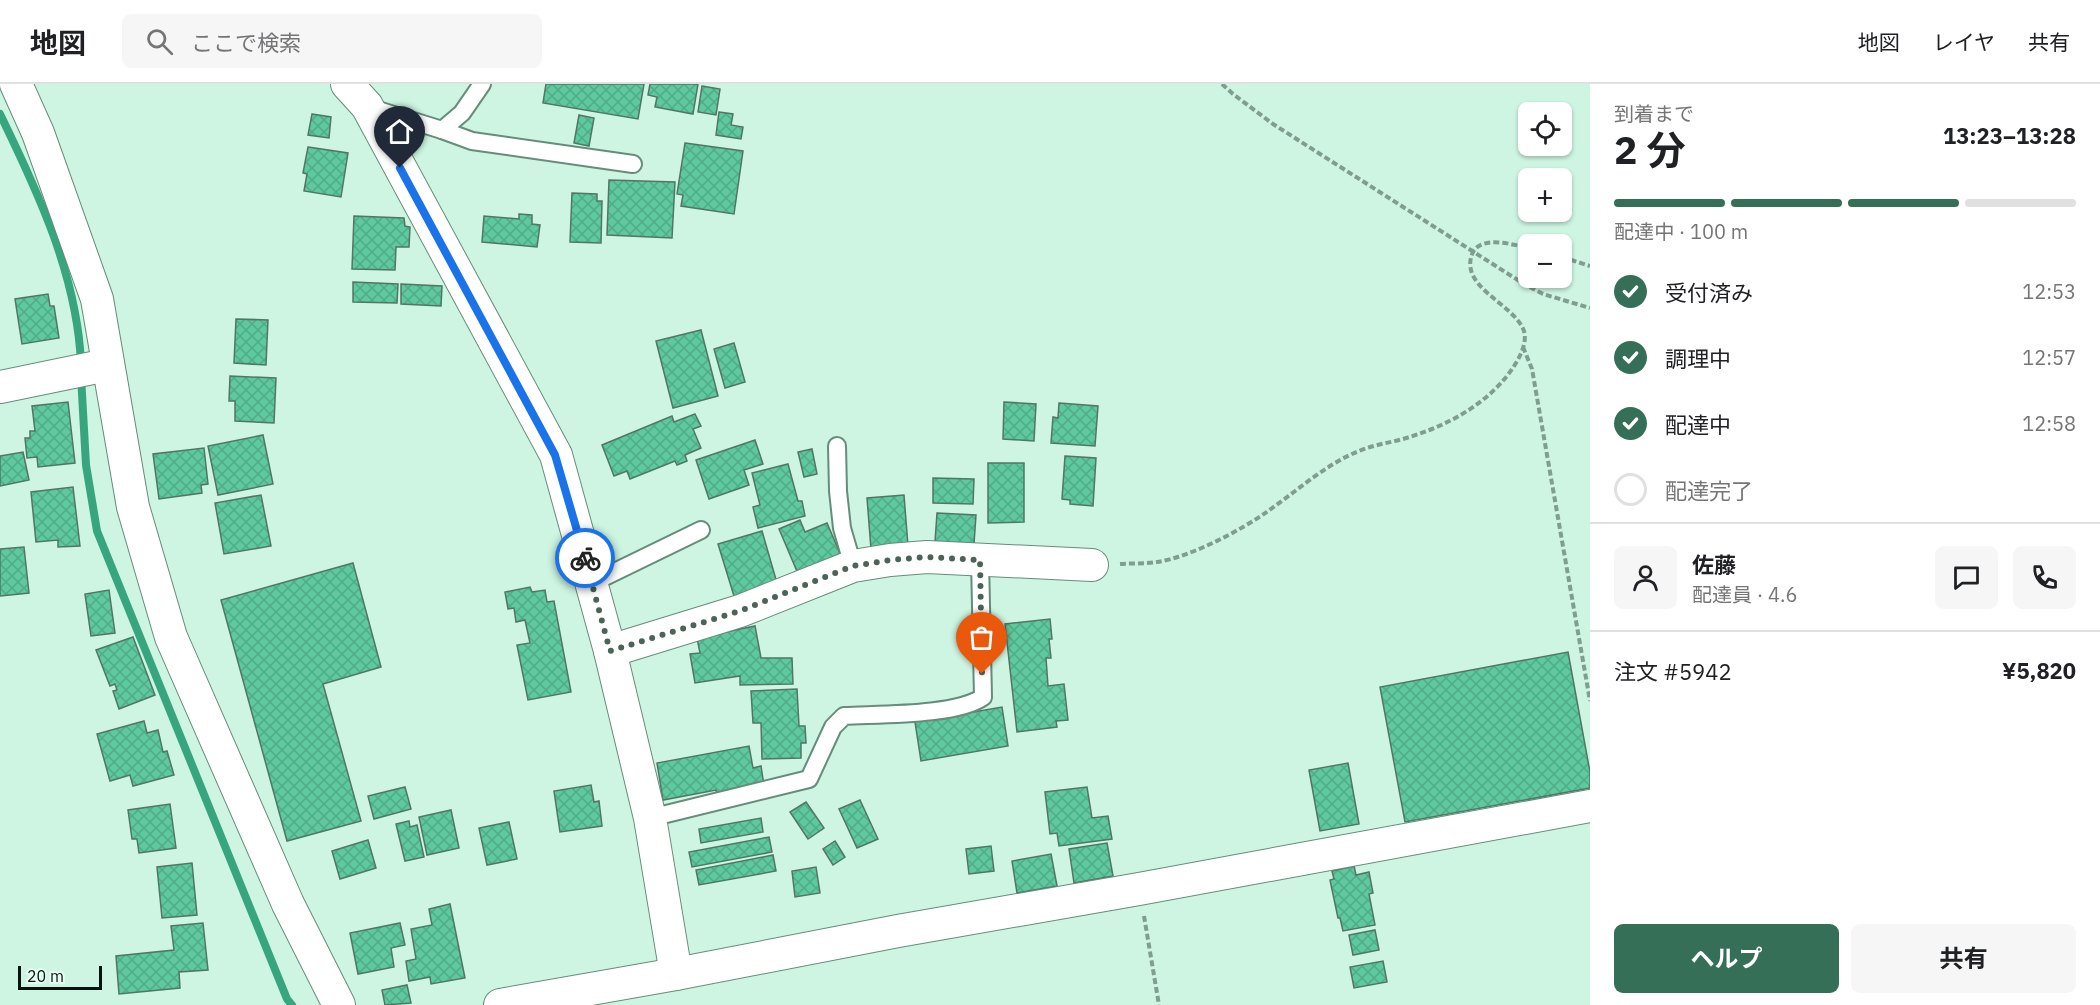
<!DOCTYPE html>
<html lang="ja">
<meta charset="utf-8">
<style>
:root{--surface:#fff;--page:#f6f6f6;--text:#202124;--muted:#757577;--line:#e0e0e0;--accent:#356f58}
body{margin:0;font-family:"IBM Plex Sans","Noto Sans JP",sans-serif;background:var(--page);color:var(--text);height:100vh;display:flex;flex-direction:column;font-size:22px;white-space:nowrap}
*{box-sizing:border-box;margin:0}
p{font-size:20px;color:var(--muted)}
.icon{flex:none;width:33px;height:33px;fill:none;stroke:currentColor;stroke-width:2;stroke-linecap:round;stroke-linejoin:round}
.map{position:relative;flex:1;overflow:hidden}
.side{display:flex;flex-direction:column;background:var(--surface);width:510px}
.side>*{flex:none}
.fabs{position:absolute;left:1518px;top:18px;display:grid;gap:12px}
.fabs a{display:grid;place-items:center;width:54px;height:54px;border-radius:9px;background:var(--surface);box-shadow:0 2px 4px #0004;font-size:30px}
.scale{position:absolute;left:18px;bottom:15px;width:84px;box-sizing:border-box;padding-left:6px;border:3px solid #06140e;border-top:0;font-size:16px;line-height:21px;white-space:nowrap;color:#06140e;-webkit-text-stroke:4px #e6fef3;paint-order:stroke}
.pin{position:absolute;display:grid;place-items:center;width:51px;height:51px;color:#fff;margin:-62px -26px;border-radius:50% 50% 50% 0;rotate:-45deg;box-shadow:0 0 6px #0007}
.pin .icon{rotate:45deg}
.courier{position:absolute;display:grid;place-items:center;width:60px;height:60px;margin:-30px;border:4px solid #1a73e8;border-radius:50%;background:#fff;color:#222;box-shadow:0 2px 8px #0007}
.summary em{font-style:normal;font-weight:700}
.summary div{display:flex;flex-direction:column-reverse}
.summary{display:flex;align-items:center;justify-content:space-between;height:102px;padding:0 24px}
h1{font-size:39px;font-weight:700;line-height:45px}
.bar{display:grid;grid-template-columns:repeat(4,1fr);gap:9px 6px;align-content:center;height:72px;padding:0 24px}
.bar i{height:8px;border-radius:4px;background:var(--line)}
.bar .selected{background:var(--accent)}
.bar p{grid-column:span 4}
.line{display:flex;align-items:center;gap:15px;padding:0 24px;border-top:2px solid var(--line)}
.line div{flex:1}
.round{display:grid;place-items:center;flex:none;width:63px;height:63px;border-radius:9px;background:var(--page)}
ol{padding:0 24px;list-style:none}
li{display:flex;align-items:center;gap:18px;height:66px}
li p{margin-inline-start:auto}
li .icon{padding:6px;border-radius:50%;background:var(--accent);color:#fff;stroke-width:4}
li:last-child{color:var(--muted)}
li i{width:33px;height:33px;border:3px solid var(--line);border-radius:50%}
.primary-button{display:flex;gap:12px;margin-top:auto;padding:12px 24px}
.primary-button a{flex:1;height:69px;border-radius:9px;background:var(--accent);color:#fff;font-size:24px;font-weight:700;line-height:69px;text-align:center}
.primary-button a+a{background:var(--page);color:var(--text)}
header{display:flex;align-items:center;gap:36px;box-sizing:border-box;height:84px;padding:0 30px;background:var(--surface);border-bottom:2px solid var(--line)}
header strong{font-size:28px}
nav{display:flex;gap:33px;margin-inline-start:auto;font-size:21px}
.search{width:420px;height:54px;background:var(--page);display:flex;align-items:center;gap:15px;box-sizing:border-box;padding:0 21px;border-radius:9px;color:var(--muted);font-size:22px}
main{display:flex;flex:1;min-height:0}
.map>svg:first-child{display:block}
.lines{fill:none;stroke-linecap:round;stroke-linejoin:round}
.stream{stroke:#37a57d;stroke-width:8}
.building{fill:url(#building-cross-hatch);stroke:#517665;stroke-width:1.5}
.service-casing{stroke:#668c7b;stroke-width:20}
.minor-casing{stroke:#668c7b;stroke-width:34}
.path{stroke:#809e90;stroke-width:4;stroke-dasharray:6 3;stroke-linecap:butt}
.service{stroke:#fff;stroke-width:16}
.minor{stroke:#fff;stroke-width:32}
.done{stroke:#4c6358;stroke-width:6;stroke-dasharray:0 10.8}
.route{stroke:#1a73e8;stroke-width:8}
</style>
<header>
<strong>地図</strong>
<div class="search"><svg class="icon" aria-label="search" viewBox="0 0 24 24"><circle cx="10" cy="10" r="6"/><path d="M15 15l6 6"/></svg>ここで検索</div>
<nav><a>地図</a><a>レイヤ</a><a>共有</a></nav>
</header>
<main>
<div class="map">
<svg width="1590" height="921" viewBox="0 0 1590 921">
<defs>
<pattern id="building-cross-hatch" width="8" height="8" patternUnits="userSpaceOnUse" patternTransform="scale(1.5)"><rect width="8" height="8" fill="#5ec89e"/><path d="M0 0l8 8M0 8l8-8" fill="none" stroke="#50ab87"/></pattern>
</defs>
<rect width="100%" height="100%" fill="#cdf5e2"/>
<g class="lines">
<!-- stream -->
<g class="stream">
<path d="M0 30C38 108 77 191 81 279"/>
<path d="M81 292 86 381 97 447 287 915 292 921"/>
</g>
</g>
<!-- building -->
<g class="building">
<path d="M546 0H644L638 35 543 19Z"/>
<path d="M650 0H698L693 30 655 23 657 13 648 11Z"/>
<path d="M702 2 720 5 716 31 698 28Z"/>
<path d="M719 28 733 30 731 41 743 43 741 55 716 51Z"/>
<path d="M312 30 331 33 329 54 308 51Z"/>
<path d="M579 31 594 34 589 62 574 59Z"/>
<path d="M685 59 743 67 734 130 681 122 683 111 677 110Z"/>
<path d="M308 63 348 69 341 113 304 107 307 90 303 89Z"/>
<path d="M609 96 675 98 672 154 607 151Z"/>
<path d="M572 109 597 110V117H602L601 159 570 158Z"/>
<path d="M519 130 532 131V140L540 141 537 163 482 158 484 132 519 135Z"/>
<path d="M354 132 404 134 405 142 410 143 409 163H396L395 186 352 185Z"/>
<path d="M353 198 398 200 397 219 353 218Z"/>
<path d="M401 200 442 202 441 222 401 220Z"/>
<path d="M48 210 50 222H54L59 254 22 260 15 215Z"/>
<path d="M236 235 268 236 266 281 234 279Z"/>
<path d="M701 246 718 312 673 324 656 257Z"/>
<path d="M734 259 745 298 725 304 714 265Z"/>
<path d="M230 292 276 294 274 339 235 337V317H229Z"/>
<path d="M68 318 75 379 38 383 37 373 27 374 25 354H30V347H35L32 322Z"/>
<path d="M1004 318 1036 320 1034 357 1003 355Z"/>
<path d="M1059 319 1098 322 1095 362 1051 359 1053 333 1058 334Z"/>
<path d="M695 330 701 342 693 345 701 364 685 371 687 377 677 381 675 377 630 395 627 387 614 392 602 361 672 332 674 338Z"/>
<path d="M263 351 273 400 218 411 208 362Z"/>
<path d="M755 356 763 380 744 386 749 401 709 415 696 376Z"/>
<path d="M204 364 208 400 201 401 202 409 159 415 153 370Z"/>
<path d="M812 365 817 390 804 393 798 368Z"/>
<path d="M23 368 29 396 0 402V372Z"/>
<path d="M1065 372 1096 374 1093 422 1070 420V416L1062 415Z"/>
<path d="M988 379H1024V438L988 439Z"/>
<path d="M788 380 798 417H802L805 432 758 444 753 423 760 421 752 389Z"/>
<path d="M933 394 974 395 973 420 933 419Z"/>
<path d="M73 403 80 462 58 463V456L36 458 31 408Z"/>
<path d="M261 411 271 462 224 470 215 419Z"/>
<path d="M904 411 908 462 871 465 867 414Z"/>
<path d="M937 429 976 431 974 460 935 458Z"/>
<path d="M800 436 805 448 827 439 842 474 799 492 779 445Z"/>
<path d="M762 447 777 499 734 512 718 460Z"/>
<path d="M24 463 29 509 0 512V465Z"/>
<path d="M353 479 381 583 323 600 361 737 287 757 221 516Z"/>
<path d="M530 503 532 508 545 506 547 518 554 517 571 608 528 616 517 561 530 559 525 536 516 538 514 524 508 525 505 508Z"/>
<path d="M109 506 115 549 91 552 85 510Z"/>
<path d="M1050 535 1052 555H1049L1051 574H1046L1048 602 1064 600 1068 636 1056 637 1057 643 1017 648 1005 540Z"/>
<path d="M755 542 761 574H792L793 600 740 601V592L695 599 690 570 700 569 697 554Z"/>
<path d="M133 553 155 611 119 625 113 607 117 606 115 600 110 602 96 566Z"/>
<path d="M1568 568 1590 688V704L1405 738 1380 603Z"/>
<path d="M797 605 799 642H805L806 659H801V674L762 675 761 639H753L751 607Z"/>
<path d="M1002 623 1008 662 921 677 915 638Z"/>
<path d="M144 637 147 649 158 646 163 668 167 667 174 691 133 702 130 691 110 697 97 650Z"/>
<path d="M749 662 753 684 761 682 764 702 717 710 716 706 663 716 657 679Z"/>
<path d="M1348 679 1359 740 1320 747 1309 686Z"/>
<path d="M591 701 594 718 599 717 602 742 560 748 554 707Z"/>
<path d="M405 703 411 725 374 735 368 712Z"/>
<path d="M1087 703 1092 734 1108 732 1112 755 1059 762 1057 749 1050 750 1045 708Z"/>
<path d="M860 716 878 755 857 764 839 725Z"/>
<path d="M806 718 824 744 808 755 790 728Z"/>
<path d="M170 720 176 764 139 769 137 755H132L128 726Z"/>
<path d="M451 726 459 764 427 771 419 733Z"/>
<path d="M761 734 763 748 701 759 699 745Z"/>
<path d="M409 737 410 743 417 741 424 773 405 777 396 740Z"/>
<path d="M509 738 517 775 487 781 479 744Z"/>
<path d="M769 753 772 768 692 783 689 768Z"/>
<path d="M368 756 376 784 340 795 332 767Z"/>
<path d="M835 757 845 773 833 781 823 765Z"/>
<path d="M1107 759 1113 792 1074 799 1069 765Z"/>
<path d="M991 762 994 787 969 790 966 765Z"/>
<path d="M1051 770 1057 802 1017 809 1012 777Z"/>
<path d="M773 771 776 787 699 801 696 786Z"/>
<path d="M192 779 197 831 162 834 157 783Z"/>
<path d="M1354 782 1356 791 1369 788 1373 809 1369 810 1375 841 1343 847 1340 834H1338L1330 796 1334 795 1332 787Z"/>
<path d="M816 783 820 809 795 813 792 787Z"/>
<path d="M450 820 465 894 431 900 430 893 409 897 406 877 416 875 411 845 432 841 429 825Z"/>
<path d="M203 839 208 886 179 888 180 904 119 910 116 872 174 866 171 842Z"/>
<path d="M400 839 405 861 391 864 394 883 358 890 350 849Z"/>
<path d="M1375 846 1379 866 1353 871 1349 851Z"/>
<path d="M1383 877 1387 898 1354 904 1350 883Z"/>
<path d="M407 901 411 919 385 921 382 906Z"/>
</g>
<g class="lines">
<!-- service casing -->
<g class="service-casing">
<g id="service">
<path d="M368 23 442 46 462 29 482 0"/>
<path d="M442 46 472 57 633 80"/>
<path d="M837 362 838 407 842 444 853 482"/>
<path d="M592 499 701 446"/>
<path d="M650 734 809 695 833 643 844 632C879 630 956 632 983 613L980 476"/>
</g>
</g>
<!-- minor casing -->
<g class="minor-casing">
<g id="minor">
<path d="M16 0 38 49 97 215 133 423 171 553 288 820 339 921"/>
<path d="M347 0 367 22 556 371 610 567 650 734 676 890"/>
<path d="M0 303 107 281"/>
<path d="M610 567 740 527 853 482 890 476 927 473 1092 481"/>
<path d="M500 921 676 890 898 847 1139 805 1590 722"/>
</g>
</g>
<!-- path -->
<g class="path">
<path d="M1222 0 1233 10 1273 40 1524 200 1543 210 1590 224"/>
<path d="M1562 173 1590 182"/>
<path d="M1523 263 1532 285 1590 617"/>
<path d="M1120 480C1132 479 1145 480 1157 478 1190 473 1240 447 1268 427 1297 407 1326 380 1359 367 1373 361 1388 359 1403 355 1440 344 1474 328 1501 299 1511 288 1529 264 1524 247 1514 219 1457 203 1473 168 1482 151 1515 161 1528 164"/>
<path d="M1144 832 1159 921"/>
</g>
<!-- service -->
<use href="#service" class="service"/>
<!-- minor -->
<use href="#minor" class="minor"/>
</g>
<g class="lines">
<!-- done -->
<path class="done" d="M585 474 610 567 740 527 853 482 890 476 927 473 980 476 982 590"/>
<!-- route -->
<path class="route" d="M400 84 555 371 585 474"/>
</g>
</svg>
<div class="fabs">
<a><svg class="icon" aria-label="locate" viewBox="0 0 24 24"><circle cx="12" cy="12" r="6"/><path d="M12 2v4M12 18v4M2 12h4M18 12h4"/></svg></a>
<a>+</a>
<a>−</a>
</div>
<div class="scale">20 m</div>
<div class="pin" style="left:982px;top:590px;background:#ea580c"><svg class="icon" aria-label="bag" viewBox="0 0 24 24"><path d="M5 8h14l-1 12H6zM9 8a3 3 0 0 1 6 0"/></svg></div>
<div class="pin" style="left:400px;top:84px;background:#1f2937"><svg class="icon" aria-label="home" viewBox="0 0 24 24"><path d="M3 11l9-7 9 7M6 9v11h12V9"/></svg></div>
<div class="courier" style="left:585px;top:474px"><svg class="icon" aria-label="bike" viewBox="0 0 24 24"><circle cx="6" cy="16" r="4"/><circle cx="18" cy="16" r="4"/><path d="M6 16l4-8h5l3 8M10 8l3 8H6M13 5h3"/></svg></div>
</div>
<section class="side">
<div class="summary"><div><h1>2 分</h1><p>到着まで</p></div><em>13:23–13:28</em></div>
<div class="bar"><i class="selected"></i><i class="selected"></i><i class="selected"></i><i></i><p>配達中 · 100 m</p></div>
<ol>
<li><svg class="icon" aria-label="check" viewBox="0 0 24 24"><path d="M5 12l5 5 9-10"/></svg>受付済み<p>12:53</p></li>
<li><svg class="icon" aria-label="check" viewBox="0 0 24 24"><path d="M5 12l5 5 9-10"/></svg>調理中<p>12:57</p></li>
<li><svg class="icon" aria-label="check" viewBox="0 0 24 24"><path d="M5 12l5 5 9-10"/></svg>配達中<p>12:58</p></li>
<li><i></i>配達完了</li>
</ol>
<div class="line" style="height:108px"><a class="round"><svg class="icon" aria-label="person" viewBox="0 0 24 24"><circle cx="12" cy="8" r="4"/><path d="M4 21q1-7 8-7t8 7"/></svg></a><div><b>佐藤</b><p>配達員 · 4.6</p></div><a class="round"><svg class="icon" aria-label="chat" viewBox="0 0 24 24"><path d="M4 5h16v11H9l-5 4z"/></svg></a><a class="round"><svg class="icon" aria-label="phone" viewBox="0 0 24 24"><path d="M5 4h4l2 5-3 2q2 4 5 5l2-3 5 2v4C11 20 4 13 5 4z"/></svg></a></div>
<div class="line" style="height:78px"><div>注文 #5942</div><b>¥5,820</b></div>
<div class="primary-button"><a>ヘルプ</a><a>共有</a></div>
</section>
</main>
